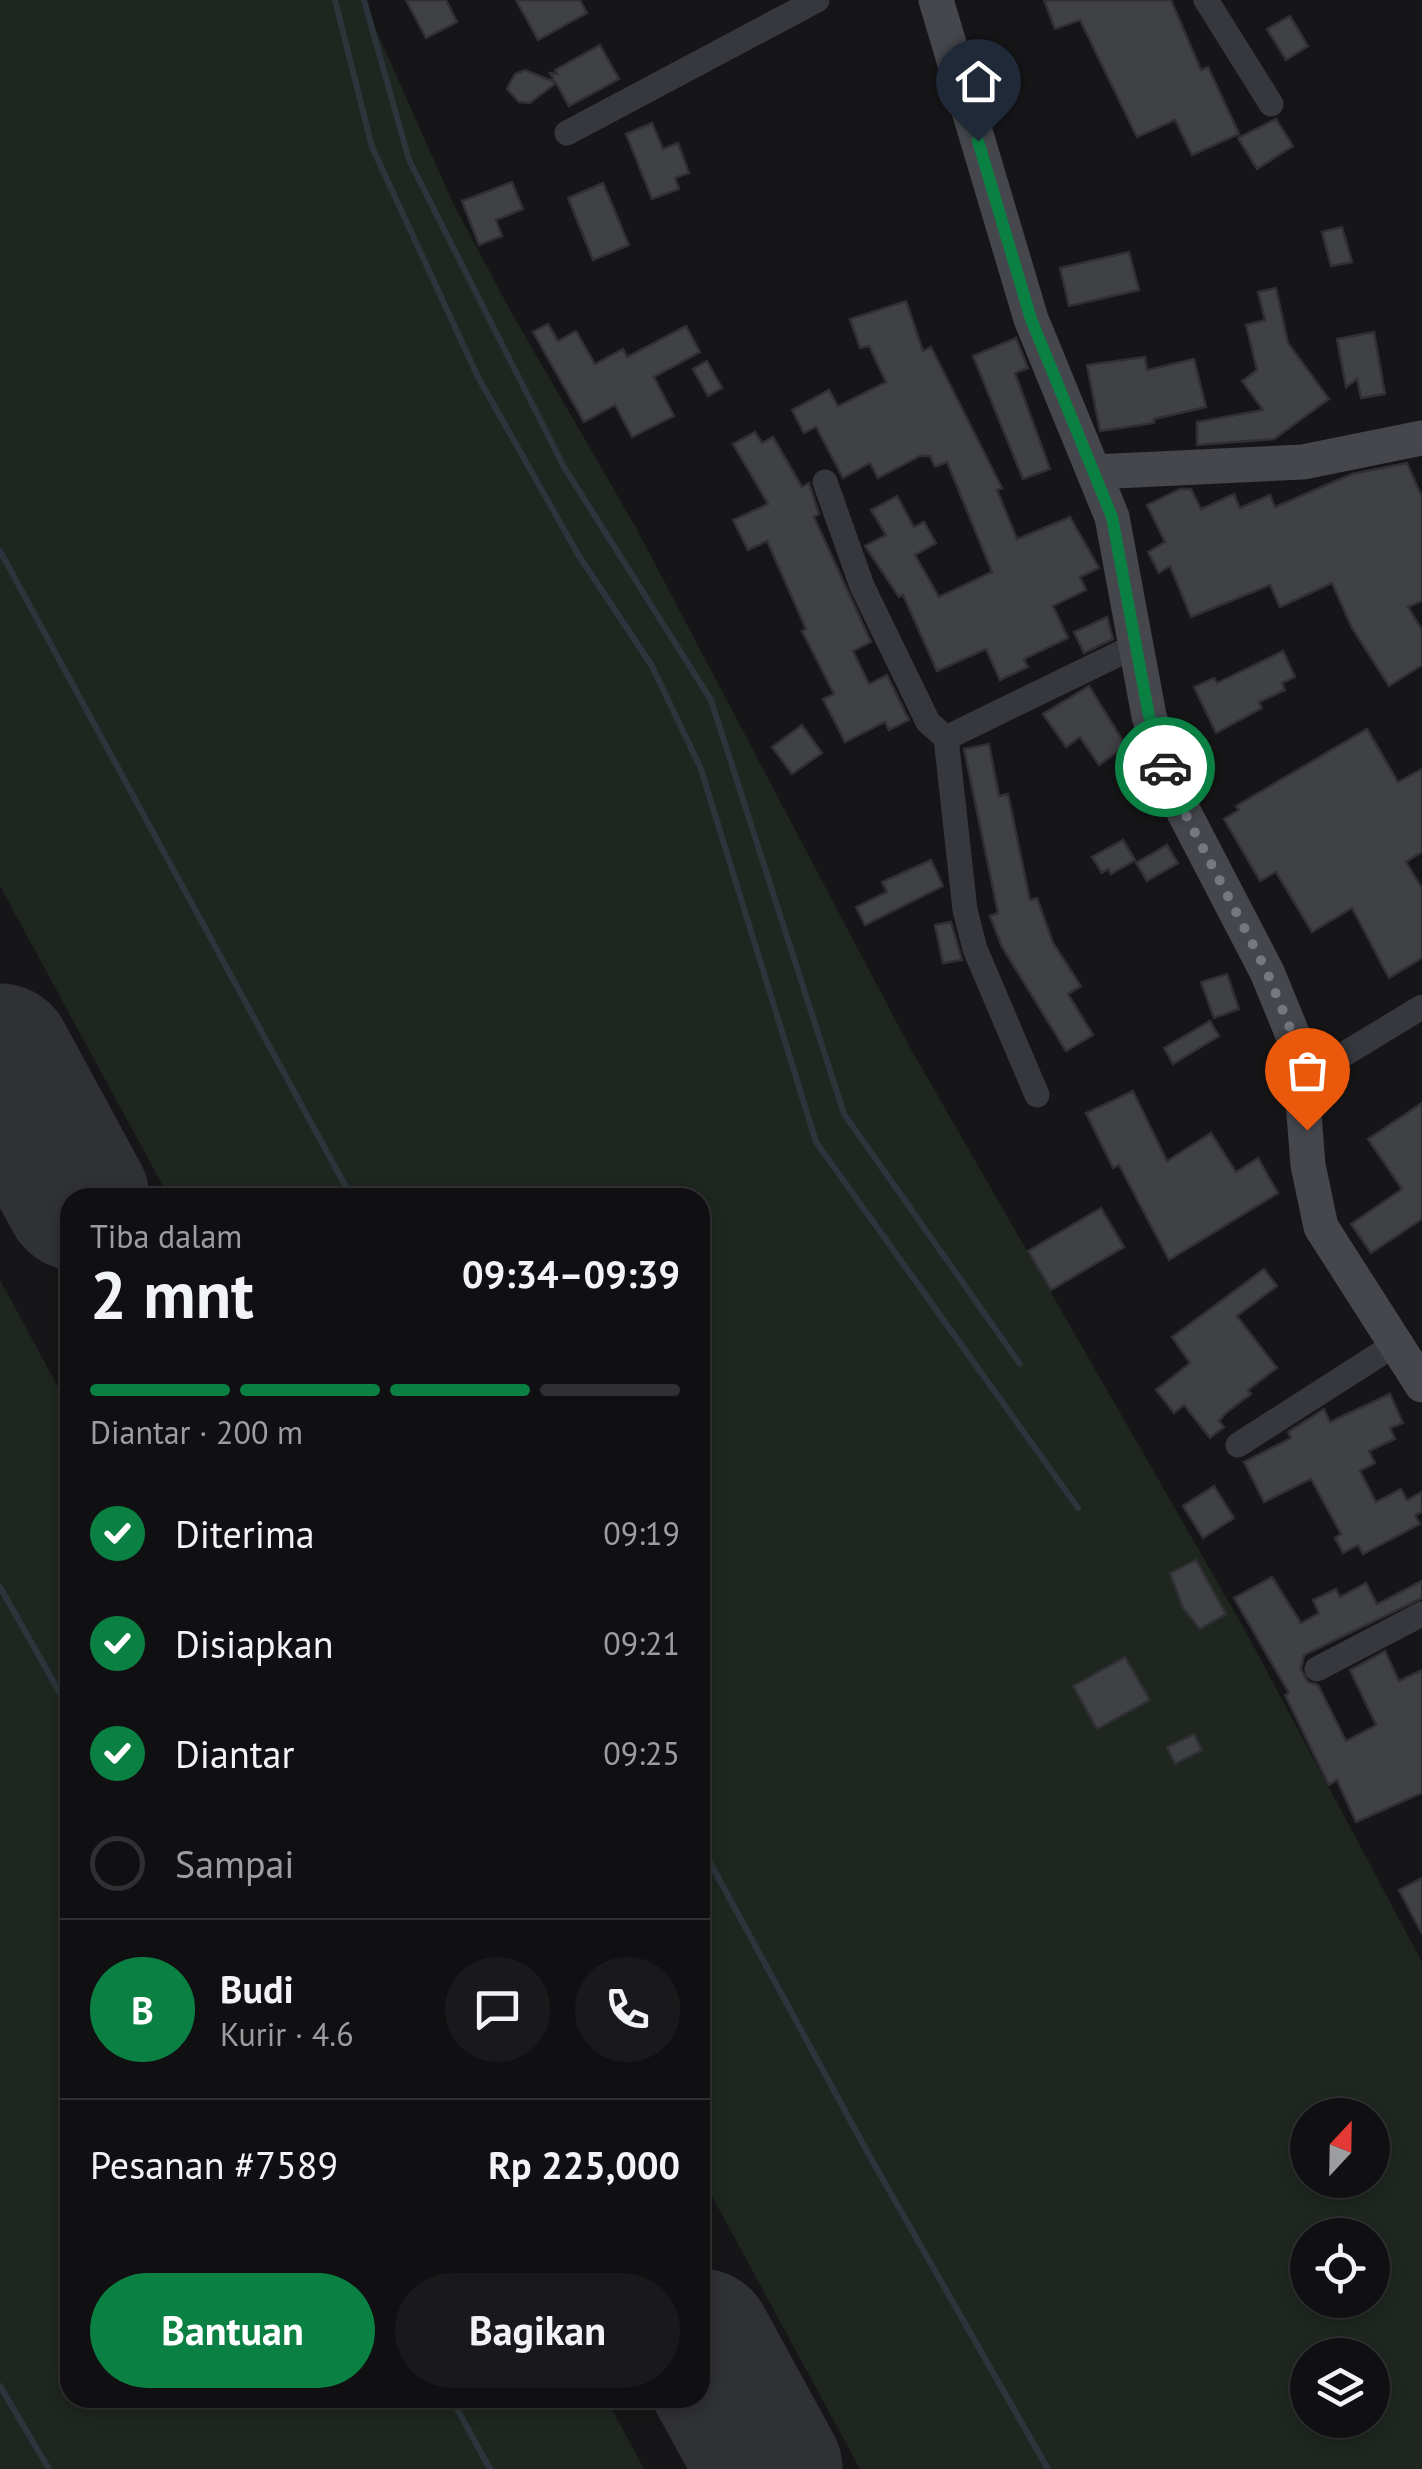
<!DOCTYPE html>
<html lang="id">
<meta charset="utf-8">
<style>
:root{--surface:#101012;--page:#19191b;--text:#f1f3f6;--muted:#9c9d9f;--line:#303032;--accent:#0b8043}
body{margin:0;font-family:"PT Sans",sans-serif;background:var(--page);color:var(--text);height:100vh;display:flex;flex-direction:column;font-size:38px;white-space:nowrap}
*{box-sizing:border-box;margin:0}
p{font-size:32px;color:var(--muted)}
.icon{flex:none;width:55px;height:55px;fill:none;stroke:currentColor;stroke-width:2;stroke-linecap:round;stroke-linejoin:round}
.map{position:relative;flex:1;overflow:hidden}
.side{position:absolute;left:60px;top:1188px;width:650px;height:1220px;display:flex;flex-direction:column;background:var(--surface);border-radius:30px;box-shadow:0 5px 15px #0003,0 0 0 2px var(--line)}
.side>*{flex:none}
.needle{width:65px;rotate:22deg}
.buttons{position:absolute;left:1290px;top:2098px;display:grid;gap:20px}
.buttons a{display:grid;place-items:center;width:100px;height:100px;border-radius:50%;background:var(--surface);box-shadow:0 5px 15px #0003,0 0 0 2px var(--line);font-size:50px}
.pin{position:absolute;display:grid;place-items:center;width:85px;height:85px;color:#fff;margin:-102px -42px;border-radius:50% 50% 50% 0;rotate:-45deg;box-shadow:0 0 10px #0007}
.pin .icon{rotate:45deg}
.courier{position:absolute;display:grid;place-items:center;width:100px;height:100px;margin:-50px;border:8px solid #0b8043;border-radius:50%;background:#fff;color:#222;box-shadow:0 2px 12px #0007}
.summary em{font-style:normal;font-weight:600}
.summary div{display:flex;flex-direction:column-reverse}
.summary{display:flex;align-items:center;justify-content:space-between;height:170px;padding:0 30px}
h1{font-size:65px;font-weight:600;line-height:75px}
.bar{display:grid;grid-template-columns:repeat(4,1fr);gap:15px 10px;align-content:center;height:120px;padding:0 30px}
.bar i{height:12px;border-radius:8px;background:var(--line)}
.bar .current{background:var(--accent)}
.bar p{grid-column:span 4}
.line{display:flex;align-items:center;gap:25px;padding:0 30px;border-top:2px solid var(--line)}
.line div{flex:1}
.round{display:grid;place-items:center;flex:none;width:105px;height:105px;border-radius:52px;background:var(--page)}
ol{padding:0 30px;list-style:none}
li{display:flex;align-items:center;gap:30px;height:110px}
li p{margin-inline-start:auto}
li .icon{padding:10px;border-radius:50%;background:var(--accent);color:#fff;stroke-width:4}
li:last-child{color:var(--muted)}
li i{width:55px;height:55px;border:5px solid var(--line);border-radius:50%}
.button{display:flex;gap:20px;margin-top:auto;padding:20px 30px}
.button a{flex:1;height:115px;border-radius:60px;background:var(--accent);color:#fff;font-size:40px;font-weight:600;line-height:115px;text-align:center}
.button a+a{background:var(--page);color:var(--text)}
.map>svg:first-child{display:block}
.green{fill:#1e261f;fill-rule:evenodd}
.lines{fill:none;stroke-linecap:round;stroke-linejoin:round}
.stream{stroke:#2c353c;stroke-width:6}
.runway{stroke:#303135;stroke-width:145}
.building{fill:#404145;stroke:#303034;stroke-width:2.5}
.street{stroke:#37383d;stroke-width:25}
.secondary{stroke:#45474d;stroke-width:35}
.done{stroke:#757880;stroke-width:10;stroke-dasharray:0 18}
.route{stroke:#0b8043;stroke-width:12}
</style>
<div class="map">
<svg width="1422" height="2469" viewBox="0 0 1422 2469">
<rect width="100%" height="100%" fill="#161618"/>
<!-- green -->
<g class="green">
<path d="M0 0H363L452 201 510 310 635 526 908 1044 1246 1632 1422 1962V2469H860L700 2174V1198L169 1197 0 886ZM1308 2115H1372V2180H1308ZM1308 2235H1372V2300H1308ZM1308 2355H1372V2420H1308Z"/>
<path d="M0 1280 70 1409V2398H606L644 2469H0Z"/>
</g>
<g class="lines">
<!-- stream -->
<g class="stream">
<path d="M335 0 372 147 478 377 579 556 652 666 701 769 816 1142 1078 1508"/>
<path d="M364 0 409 160 564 467 711 700 844 1114 1020 1364"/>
<path d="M0 551 352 1198"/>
<path d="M0 1587 70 1711"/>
<path d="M700 1844 869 2155 1048 2469"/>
<path d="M0 2386 49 2469"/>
<path d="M451 2398 490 2469"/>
</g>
<!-- runway -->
<g class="runway">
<path d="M0 1056 77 1198"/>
<path d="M700 2341 770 2469"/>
</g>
</g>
<!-- building -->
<g class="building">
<path d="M406 0H446L457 22 426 38Z"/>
<path d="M516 0H580L587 13 538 40Z"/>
<path d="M1044 0H1171L1201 70 1208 67 1239 134 1192 155 1175 120 1137 137 1080 20 1055 29Z"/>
<path d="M1290 16 1308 46 1286 60 1267 29Z"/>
<path d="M600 45 619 79 569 106 556 83 530 103 519 102 507 89 515 74 525 70 555 82 550 73 557 74 555 70Z"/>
<path d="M1276 119 1293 146 1257 169 1238 138Z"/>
<path d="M652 123 663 149 678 143 689 173 675 178 679 189 652 199 626 134Z"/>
<path d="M512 182 523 209 496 220 502 236 479 245 462 201Z"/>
<path d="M603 183 629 245 593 260 568 198Z"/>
<path d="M1342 227 1352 262 1331 266 1322 232Z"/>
<path d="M1129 252 1139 290 1069 306 1060 268Z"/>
<path d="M1276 288 1288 343 1329 399 1274 439 1197 445V422L1263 410 1242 381 1257 370 1246 325 1265 320 1258 292Z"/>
<path d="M906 301 923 351 931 347 1002 488 997 490 1017 539 1070 517 1099 568 1080 577 1086 590 1053 606 1068 638 1024 659 1028 667 1000 680 986 649 937 671 903 595 899 597 865 546 886 535 871 510 897 496 914 527 924 522 936 543 915 555 939 597 992 572 947 462 935 467 930 456H920L878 478 870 463 843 478 816 427 804 433 792 410 829 390 838 406 886 382 869 346 860 348 850 319Z"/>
<path d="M548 324 558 341 576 331 595 364 623 349 627 357 686 326 700 352 654 377 674 416 632 437 615 405 584 422 533 332Z"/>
<path d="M1374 332 1385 394 1361 398 1357 379 1346 387 1337 339Z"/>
<path d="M1016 338 1028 368 1015 373 1050 469 1023 479 973 356Z"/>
<path d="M1145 357 1147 370 1194 359 1206 407 1154 419V423L1100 431 1087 365Z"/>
<path d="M707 361 722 388 708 396 693 369Z"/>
<path d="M755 432 762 443 773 437 802 487 809 483 819 514 814 517 871 642 853 651 869 684 887 675 909 720 889 730 885 722 845 742 823 699 834 694 802 631 806 629 767 541 748 550 733 520 768 504 733 444Z"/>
<path d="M1407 463 1422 497V601L1408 607 1422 630V665L1389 686 1352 628 1332 583 1280 607 1270 585 1191 617 1170 566 1159 573 1148 552 1165 542 1147 505 1180 489H1191L1201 509 1234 494 1240 508 1270 495 1275 507 1352 474Z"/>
<path d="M1107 617 1113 639 1084 653 1074 632Z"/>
<path d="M1283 651 1295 677 1282 683 1285 690 1259 702 1262 708 1216 733 1194 687 1214 678 1217 683Z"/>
<path d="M1089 686 1126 746 1099 765 1080 737 1066 747 1043 714Z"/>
<path d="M802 725 822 753 792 774 772 747Z"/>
<path d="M1367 729 1398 782 1422 769V852L1406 862 1422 888V958L1389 978 1352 908 1312 932 1276 872 1260 881 1224 819 1239 810 1236 806Z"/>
<path d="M989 744 999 796 1008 794 1030 900 1037 898 1053 943 1081 986 1068 994 1093 1035 1066 1051 1002 947 990 916 998 913 964 749Z"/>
<path d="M1123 840 1135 860 1111 874 1108 869 1102 873 1092 857Z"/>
<path d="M1167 845 1178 863 1147 881 1136 863Z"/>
<path d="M931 860 943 886 865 925 856 907 887 892 882 882Z"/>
<path d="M951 922 962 960 943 963 935 925Z"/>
<path d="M1227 974 1239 1009 1214 1018 1201 982Z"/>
<path d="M1210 1021 1219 1036 1173 1064 1164 1048Z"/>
<path d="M1133 1091 1167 1161 1211 1133 1236 1172 1258 1158 1278 1193 1169 1260 1119 1165 1113 1168 1086 1113Z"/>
<path d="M1422 1103V1219L1371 1253 1351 1224 1402 1189 1368 1139Z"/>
<path d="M1101 1208 1124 1247 1051 1290 1028 1251Z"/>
<path d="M1264 1269 1277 1286 1237 1316 1277 1368 1248 1390 1251 1394 1226 1413 1219 1421 1224 1427 1210 1438 1184 1405 1174 1413 1156 1390 1190 1363 1172 1337Z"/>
<path d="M1390 1394 1403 1423 1390 1428 1395 1439 1369 1451 1375 1463 1360 1471 1376 1502 1401 1489 1407 1500 1422 1492V1512L1415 1515 1420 1524 1363 1554 1358 1545 1343 1553 1335 1538 1341 1534 1311 1479 1264 1502 1244 1462 1291 1438 1288 1432 1324 1409 1330 1422Z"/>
<path d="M1214 1486 1234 1518 1203 1538 1183 1506Z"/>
<path d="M1196 1560 1226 1614 1200 1629 1183 1608 1170 1573Z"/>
<path d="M1272 1577 1301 1623 1319 1613 1313 1600 1336 1589 1340 1597 1366 1583 1377 1604 1422 1581V1598L1304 1655 1301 1669 1308 1682 1318 1685 1346 1741 1376 1725 1350 1670 1385 1651 1399 1681 1422 1670V1793L1356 1822 1337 1780 1329 1785 1285 1695 1289 1693 1234 1598Z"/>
<path d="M1125 1657 1150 1700 1097 1729 1073 1686Z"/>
<path d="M1194 1734 1202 1750 1175 1764 1167 1747Z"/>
<path d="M1422 1878V1934L1399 1890Z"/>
</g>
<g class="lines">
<!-- street -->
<g class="street">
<path d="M1206 0 1271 104"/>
<path d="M567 133 817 0"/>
<path d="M825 482 862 586 928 722 946 738 965 910 975 949 1037 1095"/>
<path d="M946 738 1137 645"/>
<path d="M1303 1079 1422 1007"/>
<path d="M1238 1445 1394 1345"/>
<path d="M1317 1669 1422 1614"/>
</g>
<!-- secondary -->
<g class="secondary">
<path d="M936 0 1031 319 1112 517 1149 716 1175 795 1267 972 1299 1050 1308 1165 1321 1227 1422 1385"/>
<path d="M1094 472 1303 462 1422 438"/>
</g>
</g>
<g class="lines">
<!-- done -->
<path class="done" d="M1165 767 1175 794 1267 972 1299 1050 1307 1130"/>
<!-- route -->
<path class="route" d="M978 141 1031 319 1112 517 1149 716 1165 767"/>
</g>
</svg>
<div class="buttons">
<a><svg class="needle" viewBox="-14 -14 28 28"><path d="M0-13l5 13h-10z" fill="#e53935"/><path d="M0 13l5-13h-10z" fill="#9c9d9f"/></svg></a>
<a><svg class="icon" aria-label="locate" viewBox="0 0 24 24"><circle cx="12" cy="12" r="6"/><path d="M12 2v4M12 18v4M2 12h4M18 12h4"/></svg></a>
<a><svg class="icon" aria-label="layers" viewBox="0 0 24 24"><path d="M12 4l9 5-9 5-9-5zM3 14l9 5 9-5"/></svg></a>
</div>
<div class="pin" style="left:1307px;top:1130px;background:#ea580c"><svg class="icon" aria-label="bag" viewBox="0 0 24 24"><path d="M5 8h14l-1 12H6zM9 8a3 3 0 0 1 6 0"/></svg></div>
<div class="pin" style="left:978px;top:141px;background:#1f2937"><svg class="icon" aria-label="home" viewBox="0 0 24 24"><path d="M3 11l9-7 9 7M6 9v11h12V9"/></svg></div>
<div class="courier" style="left:1165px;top:767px"><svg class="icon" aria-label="car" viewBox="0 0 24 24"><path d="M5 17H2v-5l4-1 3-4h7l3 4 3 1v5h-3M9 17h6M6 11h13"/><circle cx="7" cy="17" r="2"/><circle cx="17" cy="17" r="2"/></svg></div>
<section class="side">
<div class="summary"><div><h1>2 mnt</h1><p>Tiba dalam</p></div><em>09:34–09:39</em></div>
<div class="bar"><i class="current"></i><i class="current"></i><i class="current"></i><i></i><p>Diantar · 200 m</p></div>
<ol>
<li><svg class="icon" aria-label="check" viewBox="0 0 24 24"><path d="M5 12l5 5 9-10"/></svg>Diterima<p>09:19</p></li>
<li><svg class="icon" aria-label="check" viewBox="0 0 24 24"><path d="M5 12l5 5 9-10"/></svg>Disiapkan<p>09:21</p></li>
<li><svg class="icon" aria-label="check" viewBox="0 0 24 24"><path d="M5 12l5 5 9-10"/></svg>Diantar<p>09:25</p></li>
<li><i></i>Sampai</li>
</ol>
<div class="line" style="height:180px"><b class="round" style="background:var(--accent);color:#fff">B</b><div><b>Budi</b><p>Kurir · 4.6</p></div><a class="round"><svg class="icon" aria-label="chat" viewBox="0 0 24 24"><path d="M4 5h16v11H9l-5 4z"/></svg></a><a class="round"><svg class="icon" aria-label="phone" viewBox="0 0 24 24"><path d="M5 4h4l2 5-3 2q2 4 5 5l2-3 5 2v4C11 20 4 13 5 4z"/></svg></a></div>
<div class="line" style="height:130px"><div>Pesanan #7589</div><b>Rp 225,000</b></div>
<div class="button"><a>Bantuan</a><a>Bagikan</a></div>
</section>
</div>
